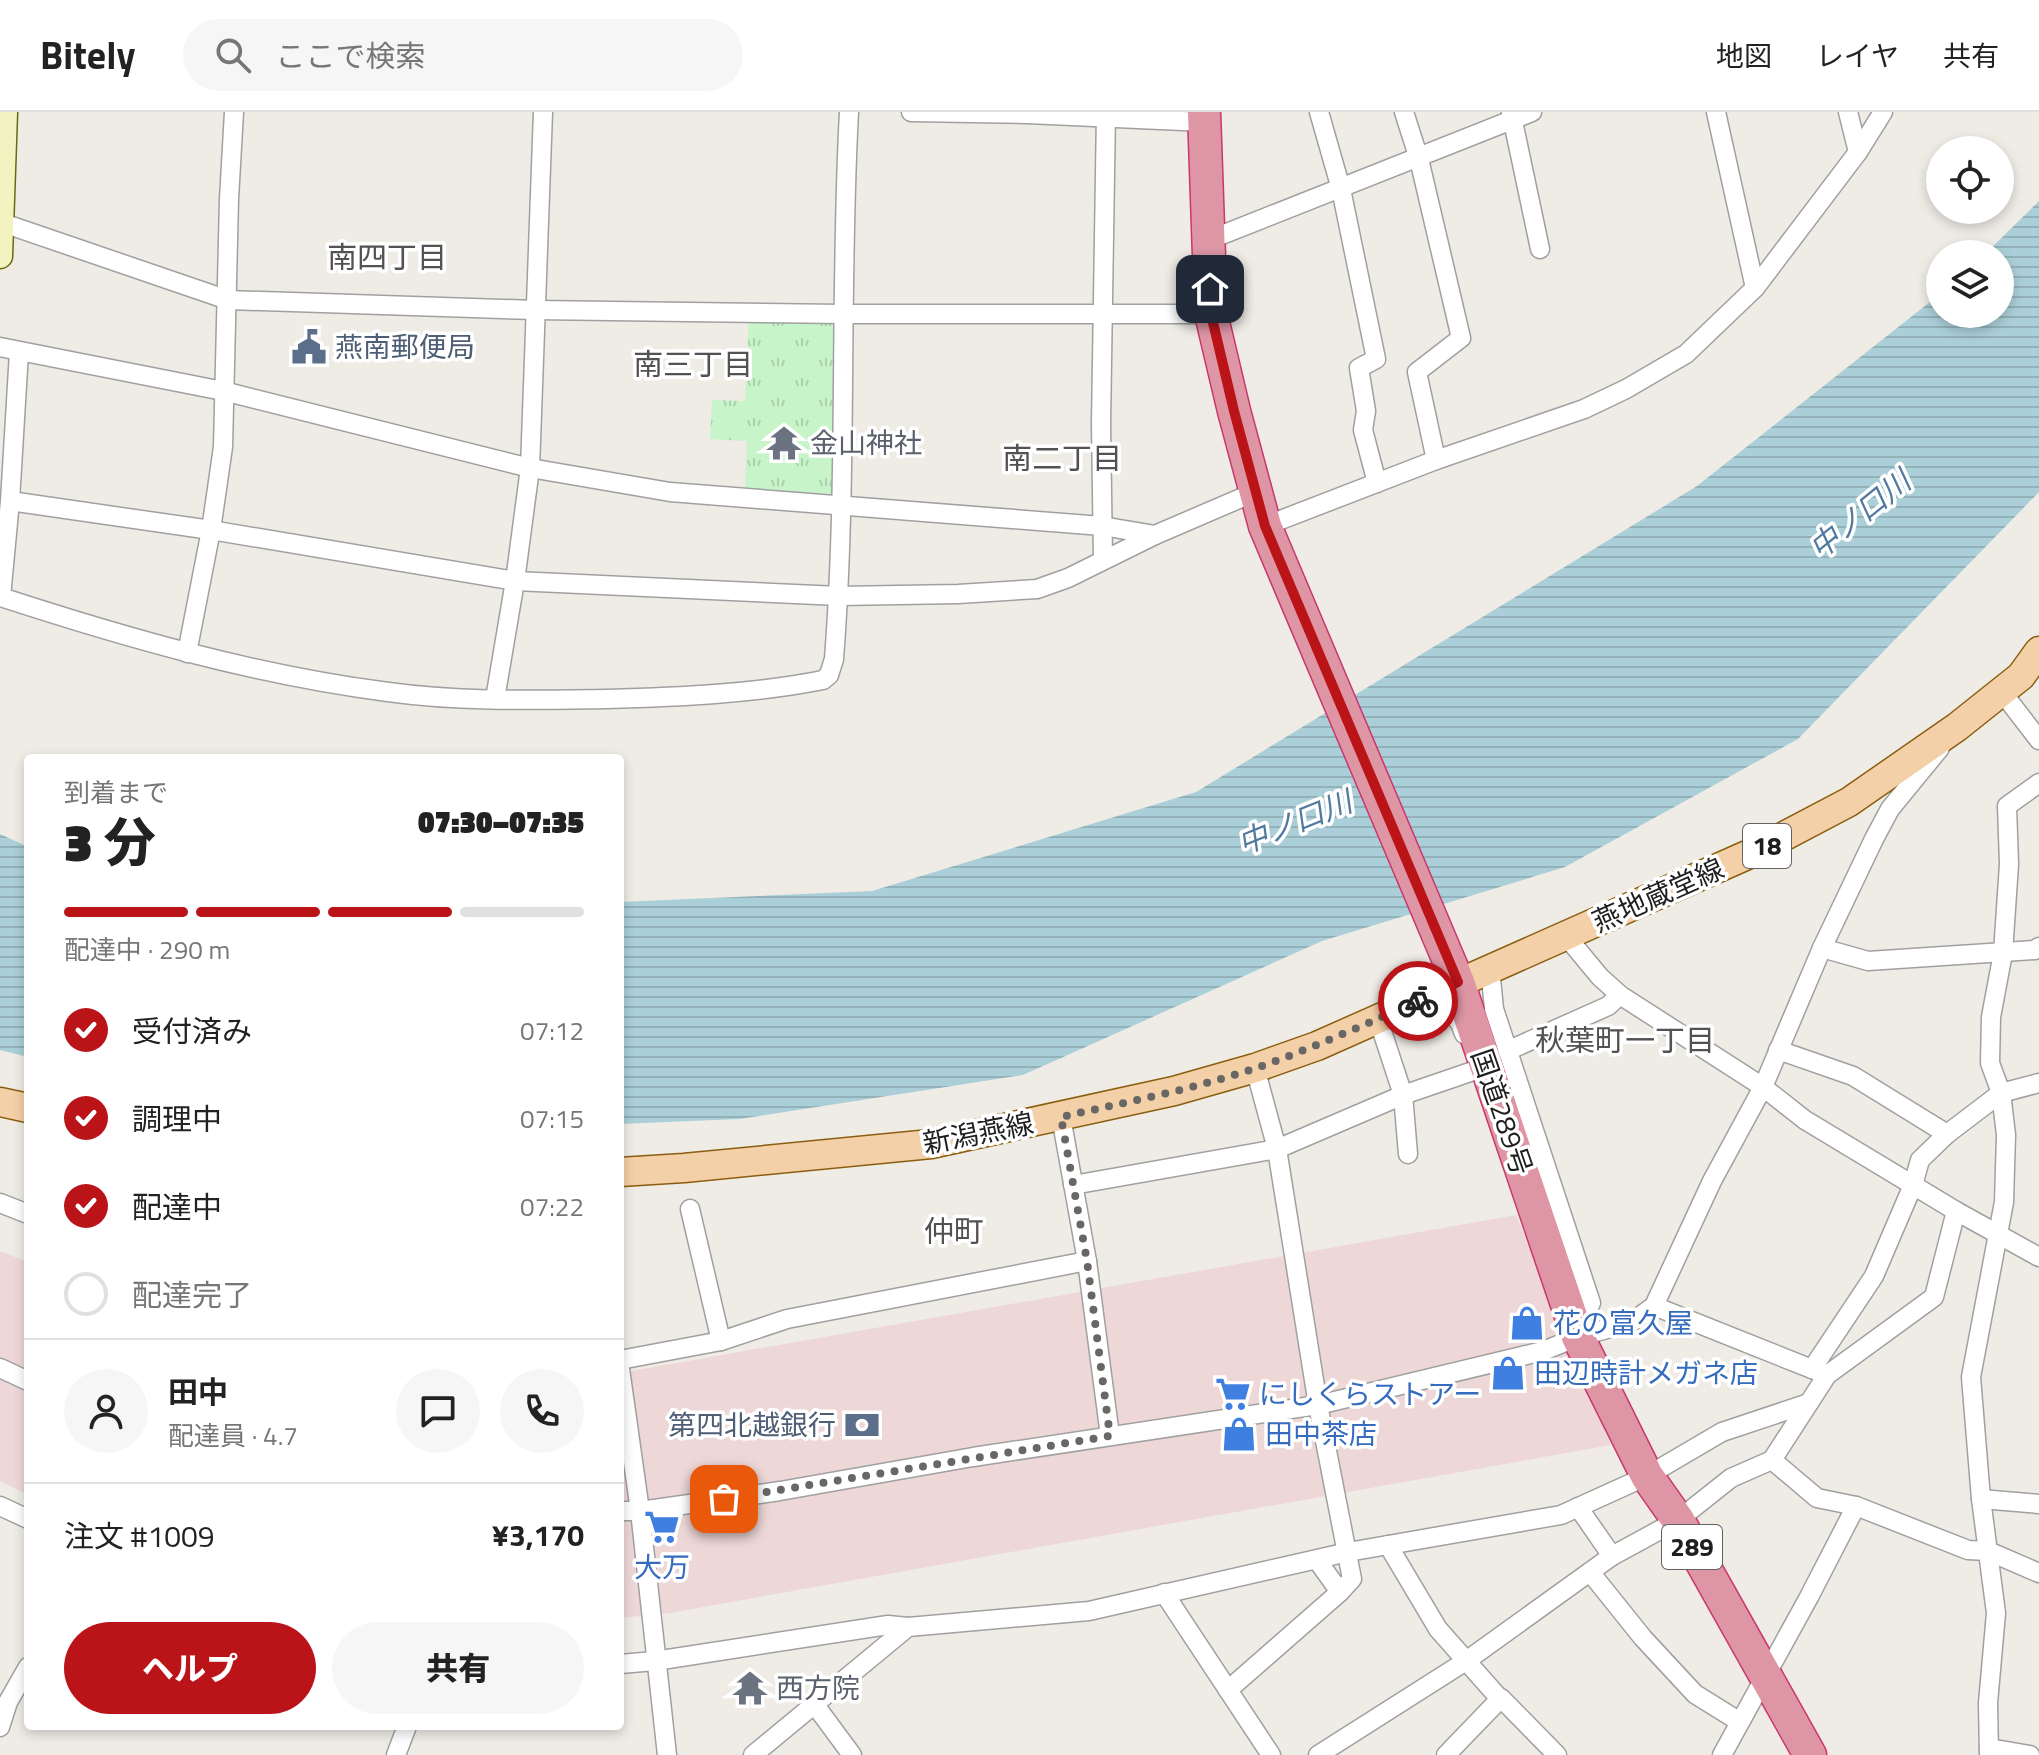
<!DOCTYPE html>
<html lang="ja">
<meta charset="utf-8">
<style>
:root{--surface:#fff;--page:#f6f6f6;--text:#222;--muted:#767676;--line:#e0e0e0;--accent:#ba1419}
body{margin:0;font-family:"Titillium Web","Noto Sans JP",sans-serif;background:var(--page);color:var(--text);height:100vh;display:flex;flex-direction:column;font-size:30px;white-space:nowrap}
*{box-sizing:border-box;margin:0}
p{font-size:26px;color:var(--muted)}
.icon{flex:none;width:44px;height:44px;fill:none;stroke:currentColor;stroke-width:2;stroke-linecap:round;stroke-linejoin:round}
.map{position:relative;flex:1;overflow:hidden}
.drawer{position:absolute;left:24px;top:642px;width:600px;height:976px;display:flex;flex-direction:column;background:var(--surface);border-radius:8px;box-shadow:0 4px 12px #0003}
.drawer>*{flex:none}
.tools{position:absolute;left:1926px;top:24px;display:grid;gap:16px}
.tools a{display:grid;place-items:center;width:88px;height:88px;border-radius:50%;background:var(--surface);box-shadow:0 4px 12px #0003;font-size:40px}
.pin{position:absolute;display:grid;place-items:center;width:68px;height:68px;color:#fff;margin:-34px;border-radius:16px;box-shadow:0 4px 12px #0006}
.courier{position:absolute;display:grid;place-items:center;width:80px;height:80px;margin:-40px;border:6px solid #ba1419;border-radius:50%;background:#fff;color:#222;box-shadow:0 2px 10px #0007}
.overview em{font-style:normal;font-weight:800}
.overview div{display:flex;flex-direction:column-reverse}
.overview{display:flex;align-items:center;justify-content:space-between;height:136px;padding:0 40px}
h1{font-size:52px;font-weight:800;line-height:60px}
.bar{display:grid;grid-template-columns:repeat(4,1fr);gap:12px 8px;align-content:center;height:96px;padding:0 40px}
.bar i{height:10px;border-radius:6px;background:var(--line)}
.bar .active{background:var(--accent)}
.bar p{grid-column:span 4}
.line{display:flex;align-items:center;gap:20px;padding:0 40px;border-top:2px solid var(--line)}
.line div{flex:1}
.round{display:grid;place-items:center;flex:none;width:84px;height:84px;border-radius:42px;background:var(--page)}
ol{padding:0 40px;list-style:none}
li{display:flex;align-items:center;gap:24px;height:88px}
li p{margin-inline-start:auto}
li .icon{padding:8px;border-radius:50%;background:var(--accent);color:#fff;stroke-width:4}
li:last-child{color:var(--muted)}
li i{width:44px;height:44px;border:4px solid var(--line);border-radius:50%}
.button{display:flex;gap:16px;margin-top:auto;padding:16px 40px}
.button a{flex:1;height:92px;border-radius:48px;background:var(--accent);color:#fff;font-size:32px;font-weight:800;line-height:92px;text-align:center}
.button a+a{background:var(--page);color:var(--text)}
header{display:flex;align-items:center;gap:48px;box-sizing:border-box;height:112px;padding:0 40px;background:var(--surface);border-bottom:2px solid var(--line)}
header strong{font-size:38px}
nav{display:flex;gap:44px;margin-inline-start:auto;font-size:28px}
.search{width:560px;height:72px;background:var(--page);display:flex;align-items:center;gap:20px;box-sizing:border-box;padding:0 28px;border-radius:44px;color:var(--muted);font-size:30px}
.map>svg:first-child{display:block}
.commercial{fill:#eed7d7}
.park{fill:url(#park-tufts)}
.water{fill:url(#water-rules)}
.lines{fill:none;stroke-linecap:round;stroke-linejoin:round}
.street-casing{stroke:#a0a0a0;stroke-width:21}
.secondary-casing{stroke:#656c10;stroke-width:27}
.primary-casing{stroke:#8b5e0f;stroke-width:31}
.highway-casing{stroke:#ca366d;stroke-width:35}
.street{stroke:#fff;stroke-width:18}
.secondary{stroke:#f2f3c0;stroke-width:24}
.primary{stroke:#f3d0a7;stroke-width:28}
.highway{stroke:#de96a5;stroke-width:32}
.done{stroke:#686765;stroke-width:8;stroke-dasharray:0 14.4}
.route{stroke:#ba1419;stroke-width:10}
.labels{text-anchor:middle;stroke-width:7;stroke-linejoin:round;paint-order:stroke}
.shield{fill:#fff;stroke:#626262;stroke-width:2}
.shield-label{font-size:26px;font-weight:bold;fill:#1f1f1f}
.service-label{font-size:28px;fill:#4e5e75;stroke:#fff;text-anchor:start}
.worship-label{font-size:28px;fill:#5b616d;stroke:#fff;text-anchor:start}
.street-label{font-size:28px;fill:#1f1f1f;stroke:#fff}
.shop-label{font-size:28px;fill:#366cbe;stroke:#fff;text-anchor:start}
.neighbourhood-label{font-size:30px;fill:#525252;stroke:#fff}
.water-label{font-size:30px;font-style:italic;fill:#527a9f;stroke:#fff}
</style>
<header>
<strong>Bitely</strong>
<div class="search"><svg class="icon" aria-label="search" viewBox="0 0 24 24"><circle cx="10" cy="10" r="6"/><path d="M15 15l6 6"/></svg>ここで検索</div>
<nav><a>地図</a><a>レイヤ</a><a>共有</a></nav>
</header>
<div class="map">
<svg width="2039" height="1643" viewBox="0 0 2039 1643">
<defs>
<pattern id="park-tufts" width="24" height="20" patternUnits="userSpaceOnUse" patternTransform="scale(2)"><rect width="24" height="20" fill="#c8f4ca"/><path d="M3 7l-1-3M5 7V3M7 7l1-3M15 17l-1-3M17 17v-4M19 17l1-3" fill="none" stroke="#abd1ad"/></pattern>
<pattern id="water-rules" width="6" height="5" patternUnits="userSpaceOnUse" patternTransform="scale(2)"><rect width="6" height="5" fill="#abcfd8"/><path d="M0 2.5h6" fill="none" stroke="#93b1b9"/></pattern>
</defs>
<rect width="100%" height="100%" fill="#efece6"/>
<!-- commercial -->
<g class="commercial">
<path d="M1516 1103 1611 1333 670 1501 620 1506V1261Z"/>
<path d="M0 1139 28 1150V1383L0 1369Z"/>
</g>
<!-- park -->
<path class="park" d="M749 203 839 207 834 382 745 377 747 329 710 327 712 288 745 289Z"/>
<!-- water -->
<g class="water">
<path d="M2039 89V380L1798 627 1565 755 1322 829 1023 963 739 1007 620 1012V790L872 779 1196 680 1697 374 1940 182V202H2000V142H1985Z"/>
<path d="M0 722 28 735V945L0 938Z"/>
</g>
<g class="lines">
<!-- street casing -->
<g class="street-casing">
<g id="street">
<path d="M911 0 1027 2 1205 10"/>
<path d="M1319 0 1341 77 1376 247 1359 256 1366 299 1363 318 1377 371"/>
<path d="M1404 0 1419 47 1461 226 1417 260 1436 348"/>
<path d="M1511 0 1540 137"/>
<path d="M1716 0 1755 176"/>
<path d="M1848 0 1858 40"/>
<path d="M0 110 228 188 535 198 843 202H1211"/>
<path d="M1209 128 1532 0"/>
<path d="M0 235 223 279 530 356 670 380 1102 414 1155 423 1255 380"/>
<path d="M19 240 10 389 1 485C127 526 256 563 388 580 460 590 534 588 606 587 678 585 752 582 823 568L829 563 834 547C848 365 839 182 849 0"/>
<path d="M10 389 211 418 515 469 839 484 958 482 1037 477 1068 466 1155 423"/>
<path d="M1265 414 1436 348 1584 297 1626 277 1686 242 1755 176 1858 40 1883 0"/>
<path d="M1103 447 1101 312 1106 0"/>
<path d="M187 541 211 418 223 335 229 87 234 0"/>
<path d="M2002 580 2039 628"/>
<path d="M495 587 515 469 530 356 543 0"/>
<path d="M1566 824 1600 865 1620 883 1763 975 1805 1008 1956 1099 2039 1145"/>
<path d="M1822 836 1868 849 2035 838 2039 835"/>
<path d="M1490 856 1494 897 1591 1191 1576 1219 1574 1218"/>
<path d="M1435 882 1460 911 1464 922"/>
<path d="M1378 907 1403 983 1408 1042"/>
<path d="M1778 938 1853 964 1947 1022"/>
<path d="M1507 939 1608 894 1620 883"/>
<path d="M1255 956 1277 1037 1318 1293 1352 1467 1340 1480"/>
<path d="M1061 1005 1087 1149 1110 1324"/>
<path d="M1073 1073 1277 1037 1403 983 1476 958"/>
<path d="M0 1091 28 1102"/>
<path d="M690 1097 721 1229"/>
<path d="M1654 1194 1822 1261"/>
<path d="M620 1248 721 1229 787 1207 1087 1149"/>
<path d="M0 1256 28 1269"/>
<path d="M620 1257 640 1399 667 1643"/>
<path d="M1812 1257 1874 1164 1913 1073 1920 1048 1947 1022 2001 981 2039 971"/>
<path d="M1772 1348 1817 1386 1856 1394 1968 1438 1988 1439 2039 1461"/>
<path d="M1981 1387 2039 1392"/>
<path d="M0 1394 28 1407"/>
<path d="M1578 1395 1612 1444"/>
<path d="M620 1399H640L780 1379 973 1345 1318 1293 1543 1239 1578 1225 1632 1210 1654 1194 1712 1069 1763 975 1822 836 1874 727 1890 697 1940 636"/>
<path d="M1388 1433 1438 1517 1500 1587 1501 1586 1557 1643"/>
<path d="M1590 1460 1643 1526 1695 1582 1740 1610"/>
<path d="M1164 1481 1271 1643"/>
<path d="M620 1552 655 1549 888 1513 908 1515"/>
<path d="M1228 1578 1340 1480 1317 1448"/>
<path d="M815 1593 852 1643"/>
<path d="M0 1615 8 1590 28 1555"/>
<path d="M1989 1636 2030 1643"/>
<path d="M396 1643 407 1614"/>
<path d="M753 1643 908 1515 1089 1499 1348 1440 1561 1403 1647 1364 1722 1320 1809 1291"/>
<path d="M1318 1643 1466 1549 1612 1444 1678 1408 1731 1366 1772 1348 1827 1263 1934 1185 1956 1099"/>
<path d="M1446 1643 1500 1587"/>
<path d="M1722 1643 1809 1485 1856 1394"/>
<path d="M1989 1643 1988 1591 1996 1501 1981 1387 1971 1265 2004 1090 2006 1023 2001 981 1990 951 1991 905 2003 841 2009 752 2007 694 2039 671"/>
</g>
</g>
<!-- secondary casing -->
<g class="secondary-casing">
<path id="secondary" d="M0 144 5 0"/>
</g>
<!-- primary casing -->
<g class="primary-casing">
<g id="primary">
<path d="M0 990 28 996"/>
<path d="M620 1060 684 1056 931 1032 1174 979 1255 956 1317 934 1754 740 1849 690 1957 615 2021 564 2039 539"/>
</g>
</g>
<!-- highway casing -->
<g class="highway-casing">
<path id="highway" d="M1204 0 1211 202 1234 299 1265 414 1458 870 1578 1225 1647 1364 1678 1408 1810 1643"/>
</g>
<!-- street -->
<use href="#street" class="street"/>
<!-- secondary -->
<use href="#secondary" class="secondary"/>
<!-- primary -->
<use href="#primary" class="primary"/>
<!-- highway -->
<use href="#highway" class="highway"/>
</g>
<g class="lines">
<!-- done -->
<path class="done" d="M724 1387 1110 1324 1087 1149 1061 1005C1127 990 1195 977 1259 955 1313 936 1366 912 1418 889"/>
<!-- route -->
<path class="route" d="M1210 177 1211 202 1234 299 1265 414 1458 870 1418 889"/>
</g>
<!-- icons -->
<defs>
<g id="civic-bare" transform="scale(2.76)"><path d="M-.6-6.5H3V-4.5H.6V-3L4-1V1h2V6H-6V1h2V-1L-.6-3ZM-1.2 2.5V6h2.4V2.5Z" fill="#5c6f8a" stroke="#fff" stroke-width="2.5" paint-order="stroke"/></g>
<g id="temple-bare" transform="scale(2.76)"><path d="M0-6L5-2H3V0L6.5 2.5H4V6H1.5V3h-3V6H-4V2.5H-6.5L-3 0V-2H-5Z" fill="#6b7280" stroke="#fff" stroke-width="2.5" paint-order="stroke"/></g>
<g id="shop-bare" transform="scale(2.76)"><path d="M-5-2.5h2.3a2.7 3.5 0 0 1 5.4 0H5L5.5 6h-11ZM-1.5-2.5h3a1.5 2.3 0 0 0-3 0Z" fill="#3f7fe0" stroke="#fff" stroke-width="2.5" paint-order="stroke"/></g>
<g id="supermarket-bare" transform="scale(2.76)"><path d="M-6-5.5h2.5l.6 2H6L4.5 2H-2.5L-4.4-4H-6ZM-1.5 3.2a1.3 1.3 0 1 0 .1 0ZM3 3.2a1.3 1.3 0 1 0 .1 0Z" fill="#3f7fe0" stroke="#fff" stroke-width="2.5" paint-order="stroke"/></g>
<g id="bank-bare" transform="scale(2.76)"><path d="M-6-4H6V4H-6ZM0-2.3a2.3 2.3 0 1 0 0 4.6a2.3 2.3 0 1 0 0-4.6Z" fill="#5c6f8a" stroke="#fff" stroke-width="2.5" paint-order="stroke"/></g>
</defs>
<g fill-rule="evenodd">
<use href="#civic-bare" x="309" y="235"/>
<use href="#temple-bare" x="784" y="331"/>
<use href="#shop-bare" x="1527" y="1211"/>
<use href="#shop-bare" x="1508" y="1261"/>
<use href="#supermarket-bare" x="1233" y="1282"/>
<use href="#bank-bare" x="862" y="1313"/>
<use href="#shop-bare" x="1239" y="1322"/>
<use href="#supermarket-bare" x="662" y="1415"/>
<use href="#temple-bare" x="750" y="1576"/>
</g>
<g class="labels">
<!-- shield labels -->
<g class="shield">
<rect x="1743" y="712" width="48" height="44" rx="6"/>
<rect x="1662" y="1413" width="60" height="44" rx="6"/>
</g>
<g class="shield-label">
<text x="1767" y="743">18</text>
<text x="1692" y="1444">289</text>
</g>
<!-- service labels -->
<g class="service-label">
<text x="335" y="245">燕南郵便局</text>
<text x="836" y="1323" text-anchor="end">第四北越銀行</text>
</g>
<!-- worship labels -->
<g class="worship-label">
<text x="810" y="341">金山神社</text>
<text x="776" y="1586">西方院</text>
</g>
<!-- street labels -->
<g class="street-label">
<text transform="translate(1658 783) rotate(-24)" y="10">燕地蔵堂線</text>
<text transform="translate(1502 1000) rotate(71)" y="10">国道289号</text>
<text transform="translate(978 1021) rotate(-11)" y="10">新潟燕線</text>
</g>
<!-- shop labels -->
<g class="shop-label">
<text x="1553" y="1221">花の富久屋</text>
<text x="1534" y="1271">田辺時計メガネ店</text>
<text x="1259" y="1292">にしくらストアー</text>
<text x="1265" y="1332">田中茶店</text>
<text x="662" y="1465" text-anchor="middle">大万</text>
</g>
<!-- neighbourhood labels -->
<g class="neighbourhood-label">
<text x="387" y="156">南四丁目</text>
<text x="693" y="263">南三丁目</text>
<text x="1062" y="357">南二丁目</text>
<text x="1625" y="939">秋葉町一丁目</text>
<text x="954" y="1130">仲町</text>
</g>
<!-- water labels -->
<g class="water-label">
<text transform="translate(1860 403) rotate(-39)" y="10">中ノ口川</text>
<text transform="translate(1295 711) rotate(-22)" y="10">中ノ口川</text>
</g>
</g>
</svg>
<div class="tools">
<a><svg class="icon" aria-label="locate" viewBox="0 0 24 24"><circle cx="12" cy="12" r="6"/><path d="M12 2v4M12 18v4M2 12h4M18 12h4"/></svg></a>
<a><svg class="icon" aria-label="layers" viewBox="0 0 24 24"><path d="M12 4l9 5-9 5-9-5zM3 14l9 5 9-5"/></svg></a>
</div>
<div class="pin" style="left:724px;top:1387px;background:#ea580c"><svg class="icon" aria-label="bag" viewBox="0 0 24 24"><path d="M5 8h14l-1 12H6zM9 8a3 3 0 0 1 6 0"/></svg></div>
<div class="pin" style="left:1210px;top:177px;background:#1f2937"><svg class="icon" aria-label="home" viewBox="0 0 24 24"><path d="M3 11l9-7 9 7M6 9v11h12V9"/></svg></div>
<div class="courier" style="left:1418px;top:889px"><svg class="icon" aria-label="bike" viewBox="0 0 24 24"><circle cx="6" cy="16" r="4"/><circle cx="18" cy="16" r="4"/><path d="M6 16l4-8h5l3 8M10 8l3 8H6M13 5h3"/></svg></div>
<section class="drawer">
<div class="overview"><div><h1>3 分</h1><p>到着まで</p></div><em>07:30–07:35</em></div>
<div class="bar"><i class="active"></i><i class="active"></i><i class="active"></i><i></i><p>配達中 · 290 m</p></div>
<ol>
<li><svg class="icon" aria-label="check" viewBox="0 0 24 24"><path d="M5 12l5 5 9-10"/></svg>受付済み<p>07:12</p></li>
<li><svg class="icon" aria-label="check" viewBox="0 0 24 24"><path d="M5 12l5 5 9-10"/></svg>調理中<p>07:15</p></li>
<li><svg class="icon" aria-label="check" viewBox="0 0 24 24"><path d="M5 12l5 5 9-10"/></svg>配達中<p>07:22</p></li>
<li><i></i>配達完了</li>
</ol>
<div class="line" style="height:144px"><a class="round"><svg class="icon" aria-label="person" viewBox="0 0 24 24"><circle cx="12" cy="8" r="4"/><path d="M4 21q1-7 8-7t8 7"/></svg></a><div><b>田中</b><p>配達員 · 4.7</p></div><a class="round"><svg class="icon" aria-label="chat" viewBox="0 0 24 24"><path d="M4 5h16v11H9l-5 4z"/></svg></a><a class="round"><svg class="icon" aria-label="phone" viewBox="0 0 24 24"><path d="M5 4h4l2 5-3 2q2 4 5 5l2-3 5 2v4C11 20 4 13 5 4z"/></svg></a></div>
<div class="line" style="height:104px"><div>注文 #1009</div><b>¥3,170</b></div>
<div class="button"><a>ヘルプ</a><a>共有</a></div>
</section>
</div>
